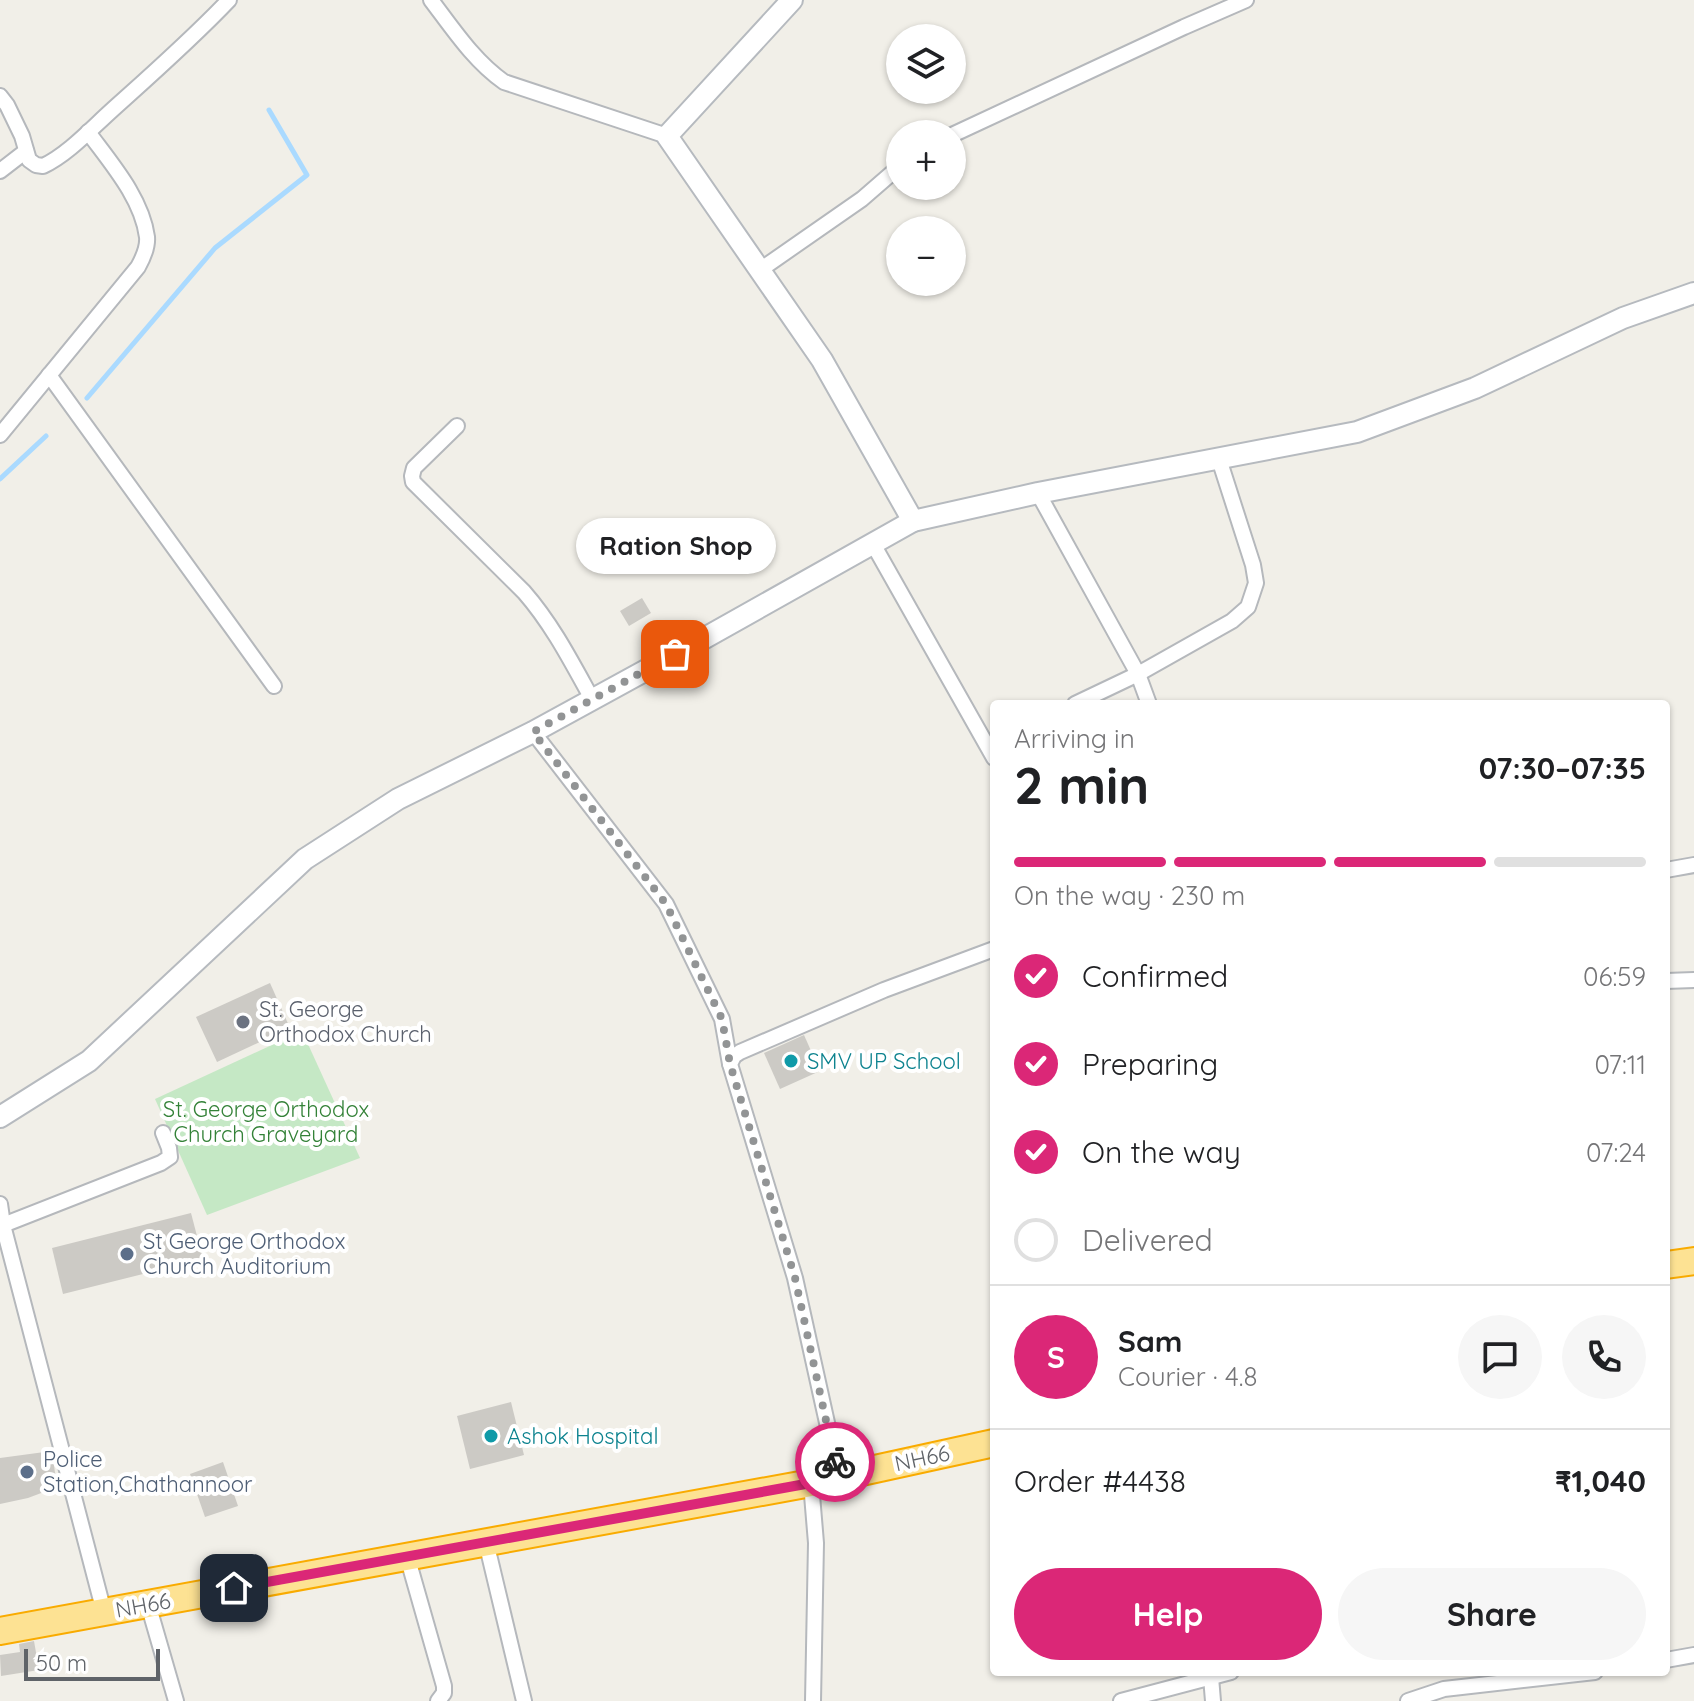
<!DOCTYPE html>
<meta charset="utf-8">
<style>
:root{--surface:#fff;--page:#f6f6f6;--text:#202124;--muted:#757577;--line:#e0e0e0;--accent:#db2777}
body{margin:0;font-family:Quicksand,sans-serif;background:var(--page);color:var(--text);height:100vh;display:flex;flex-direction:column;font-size:30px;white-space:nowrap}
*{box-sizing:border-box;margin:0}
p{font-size:26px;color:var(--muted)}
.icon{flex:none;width:44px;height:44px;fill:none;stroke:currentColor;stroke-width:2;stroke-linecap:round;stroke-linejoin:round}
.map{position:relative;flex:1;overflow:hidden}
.drawer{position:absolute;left:990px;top:700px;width:680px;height:976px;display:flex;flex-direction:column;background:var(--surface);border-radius:8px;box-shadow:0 2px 6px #0004}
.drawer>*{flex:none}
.controls{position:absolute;left:886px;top:24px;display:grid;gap:16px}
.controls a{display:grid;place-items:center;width:80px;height:80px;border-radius:50%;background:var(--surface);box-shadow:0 2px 6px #0004;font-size:40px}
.scale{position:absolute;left:24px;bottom:20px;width:136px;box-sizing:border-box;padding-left:8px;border:4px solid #5f6368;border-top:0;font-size:22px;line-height:28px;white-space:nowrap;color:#5f6368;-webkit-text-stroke:6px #fff;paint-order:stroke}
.pin{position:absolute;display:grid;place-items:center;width:68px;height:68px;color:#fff;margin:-34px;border-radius:16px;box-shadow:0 4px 12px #0006}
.courier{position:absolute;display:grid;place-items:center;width:80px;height:80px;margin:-40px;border:6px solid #db2777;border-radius:50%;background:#fff;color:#222;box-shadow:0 2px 10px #0007}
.bubble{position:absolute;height:56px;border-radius:28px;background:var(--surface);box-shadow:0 2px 6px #0004;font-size:26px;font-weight:800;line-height:56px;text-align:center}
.headline em{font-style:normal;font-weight:800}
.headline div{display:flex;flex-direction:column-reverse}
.headline{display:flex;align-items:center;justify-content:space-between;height:136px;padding:0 24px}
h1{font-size:52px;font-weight:800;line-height:60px}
.bar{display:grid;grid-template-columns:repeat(4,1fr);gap:12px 8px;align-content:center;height:96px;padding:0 24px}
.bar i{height:10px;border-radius:6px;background:var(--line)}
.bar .current{background:var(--accent)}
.bar p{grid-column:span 4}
.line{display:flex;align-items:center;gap:20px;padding:0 24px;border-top:2px solid var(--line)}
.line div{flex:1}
.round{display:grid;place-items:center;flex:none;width:84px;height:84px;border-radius:42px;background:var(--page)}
ol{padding:0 24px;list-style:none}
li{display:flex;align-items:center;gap:24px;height:88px}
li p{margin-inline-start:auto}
li .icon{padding:8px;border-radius:50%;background:var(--accent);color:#fff;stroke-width:4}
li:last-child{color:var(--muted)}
li i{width:44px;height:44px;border:4px solid var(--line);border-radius:50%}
.primary-button{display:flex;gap:16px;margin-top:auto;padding:16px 24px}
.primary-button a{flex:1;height:92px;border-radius:48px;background:var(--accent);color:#fff;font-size:32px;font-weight:800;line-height:92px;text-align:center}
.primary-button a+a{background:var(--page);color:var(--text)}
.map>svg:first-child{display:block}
.green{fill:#c5e8c5}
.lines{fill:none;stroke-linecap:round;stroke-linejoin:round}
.stream{stroke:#aadaff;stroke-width:5}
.building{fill:#cccac5}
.street-casing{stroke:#b5b8bc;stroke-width:18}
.secondary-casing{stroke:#b6babf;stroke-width:24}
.highway-casing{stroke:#f9ab00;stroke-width:30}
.street{stroke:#fff;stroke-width:14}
.secondary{stroke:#fff;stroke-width:20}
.highway{stroke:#fde293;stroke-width:26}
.done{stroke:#929495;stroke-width:8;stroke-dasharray:0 14.4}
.route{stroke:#db2777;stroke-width:10}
.worship-dot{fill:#6b7280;stroke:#fff;stroke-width:3}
.culture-dot{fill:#0f9aa8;stroke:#fff;stroke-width:3}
.service-dot{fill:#5c6f8a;stroke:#fff;stroke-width:3}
.labels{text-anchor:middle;stroke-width:8;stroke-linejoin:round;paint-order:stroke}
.worship-label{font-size:22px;fill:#5b616d;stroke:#fff;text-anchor:start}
.culture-label{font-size:22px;fill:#0d838f;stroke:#fff;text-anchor:start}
.park-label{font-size:22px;fill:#348238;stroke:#fff}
.service-label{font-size:22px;fill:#4e5e75;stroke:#fff;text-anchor:start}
.street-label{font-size:22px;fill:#5f6368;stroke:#fff}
</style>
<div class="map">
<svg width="1694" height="1701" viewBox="0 0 1694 1701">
<rect width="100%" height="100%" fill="#f1efe8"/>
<!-- green -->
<path class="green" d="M302 1031 360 1158 207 1215 155 1099Z"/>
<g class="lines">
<!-- stream -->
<g class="stream">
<path d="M87 398 215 248 307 175 269 110"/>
<path d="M0 479 46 436"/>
</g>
</g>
<!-- building -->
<g class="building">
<path d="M642 598 651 613 629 626 620 611Z"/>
<path d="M270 983 290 1028 217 1062 196 1017Z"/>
<path d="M804 1035 820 1071 780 1089 764 1053Z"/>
<path d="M191 1213 203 1259 63 1294 52 1248Z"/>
<path d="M511 1402 524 1455 470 1469 457 1416Z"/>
<path d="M52 1451 57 1487 28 1498 0 1504V1458Z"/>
<path d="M223 1462 238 1506 205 1517 190 1474Z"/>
<path d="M34 1641 39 1670 1 1676 0 1655 20 1652 19 1644Z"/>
</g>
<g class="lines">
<!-- street casing -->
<g class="street-casing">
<g id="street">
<path d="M431 0C453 29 474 61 504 82L667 136"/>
<path d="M0 96 7 105 22 136 29 160 36 165 43 166C67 155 91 129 111 111 151 75 192 39 229 0"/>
<path d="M952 135 1184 27 1246 0"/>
<path d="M0 171 26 151"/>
<path d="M760 270 862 199 900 166"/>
<path d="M49 375 274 686"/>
<path d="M457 426 414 468 412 476 413 482 524 592C552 624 571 661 592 699"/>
<path d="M0 435 138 267C143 258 148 247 147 237 142 198 110 162 88 132"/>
<path d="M1038 493 1138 674 1149 704"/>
<path d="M873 544 994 758"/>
<path d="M1075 704 1138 674 1232 621 1248 607 1256 583 1253 565 1219 459"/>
<path d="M533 732 666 904 722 1019 730 1064"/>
<path d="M1666 870 1694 865"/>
<path d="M1666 981 1694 980"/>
<path d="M0 1204 3 1225 0 1226"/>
<path d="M839 1477 795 1278 730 1064 734 1056 740 1052 884 990 994 949"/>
<path d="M811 1483 816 1543 813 1701"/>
<path d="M486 1542 524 1701"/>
<path d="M407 1556 444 1686V1693L438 1701"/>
<path d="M148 1604 176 1701"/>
<path d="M104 1612 3 1225 161 1163 170 1157 169 1148 163 1133"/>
<path d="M1666 1660 1694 1655"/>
<path d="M1211 1677 1213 1701"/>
<path d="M1121 1701 1231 1672"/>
<path d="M1408 1701 1444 1689 1595 1672"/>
</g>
</g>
<!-- secondary casing -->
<g class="secondary-casing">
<g id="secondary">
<path d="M913 521 1038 493 1357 432 1475 388 1623 318 1694 293"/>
<path d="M0 1117 89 1061 305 859 398 799 533 732 703 639 913 521 822 360 667 136 792 0"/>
</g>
</g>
<!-- highway casing -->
<g class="highway-casing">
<g id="highway">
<path d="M1666 1265 1694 1261"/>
<path d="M0 1631 811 1483 994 1443"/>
</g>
</g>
<!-- street -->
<use href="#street" class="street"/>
<!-- secondary -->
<use href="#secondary" class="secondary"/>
<!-- highway -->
<use href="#highway" class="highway"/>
</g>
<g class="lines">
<!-- done -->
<path class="done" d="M675 654 533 732 666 904 722 1019 730 1064 795 1278 835 1462"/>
<!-- route -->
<path class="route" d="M234 1588 811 1483 839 1477 835 1462"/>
</g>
<!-- markers -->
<circle class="worship-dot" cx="243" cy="1022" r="8"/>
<g class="culture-dot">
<circle cx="791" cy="1061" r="8"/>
<circle cx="491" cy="1436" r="8"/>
</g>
<g class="service-dot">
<circle cx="127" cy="1254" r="8"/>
<circle cx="27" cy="1472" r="8"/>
</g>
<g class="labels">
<!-- worship labels -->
<g class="worship-label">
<text x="259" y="1017">St. George<tspan x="259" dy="25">Orthodox Church</tspan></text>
</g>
<!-- culture labels -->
<g class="culture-label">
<text x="807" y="1069">SMV UP School</text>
<text x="507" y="1444">Ashok Hospital</text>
</g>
<!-- park labels -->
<g class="park-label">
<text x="266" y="1117">St. George Orthodox<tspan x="266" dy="25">Church Graveyard</tspan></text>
</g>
<!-- service labels -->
<g class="service-label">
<text x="143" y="1249">St George Orthodox<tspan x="143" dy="25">Church Auditorium</tspan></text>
<text x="43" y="1467">Police<tspan x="43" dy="25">Station,Chathannoor</tspan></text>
</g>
<!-- street labels -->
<g class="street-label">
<text transform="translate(922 1458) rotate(-12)" y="8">NH66</text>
<text transform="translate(143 1605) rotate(-10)" y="8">NH66</text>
</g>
</g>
</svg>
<div class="controls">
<a><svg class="icon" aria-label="layers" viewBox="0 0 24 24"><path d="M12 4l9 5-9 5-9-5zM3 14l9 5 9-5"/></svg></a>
<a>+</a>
<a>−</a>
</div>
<div class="scale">50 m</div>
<div class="pin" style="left:675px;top:654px;background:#ea580c"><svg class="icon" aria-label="bag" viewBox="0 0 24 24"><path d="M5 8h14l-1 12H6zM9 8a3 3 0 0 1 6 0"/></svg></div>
<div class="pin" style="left:234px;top:1588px;background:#1f2937"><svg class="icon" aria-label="home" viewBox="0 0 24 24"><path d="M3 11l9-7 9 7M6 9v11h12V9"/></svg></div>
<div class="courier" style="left:835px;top:1462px"><svg class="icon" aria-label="bike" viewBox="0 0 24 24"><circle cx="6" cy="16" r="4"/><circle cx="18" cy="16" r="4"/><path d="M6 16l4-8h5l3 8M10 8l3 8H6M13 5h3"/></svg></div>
<div class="bubble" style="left:576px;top:518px;width:200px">Ration Shop</div>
<section class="drawer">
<div class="headline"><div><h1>2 min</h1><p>Arriving in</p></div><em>07:30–07:35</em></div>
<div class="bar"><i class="current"></i><i class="current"></i><i class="current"></i><i></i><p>On the way · 230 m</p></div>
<ol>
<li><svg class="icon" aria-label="check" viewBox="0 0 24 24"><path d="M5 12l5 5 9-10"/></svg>Confirmed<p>06:59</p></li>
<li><svg class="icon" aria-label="check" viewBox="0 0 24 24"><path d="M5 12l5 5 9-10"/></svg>Preparing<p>07:11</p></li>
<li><svg class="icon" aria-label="check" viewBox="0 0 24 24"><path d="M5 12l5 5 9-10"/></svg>On the way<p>07:24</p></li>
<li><i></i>Delivered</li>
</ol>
<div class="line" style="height:144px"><b class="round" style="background:var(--accent);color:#fff">S</b><div><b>Sam</b><p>Courier · 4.8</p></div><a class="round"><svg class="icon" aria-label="chat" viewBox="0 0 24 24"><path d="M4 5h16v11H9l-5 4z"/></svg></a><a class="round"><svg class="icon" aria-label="phone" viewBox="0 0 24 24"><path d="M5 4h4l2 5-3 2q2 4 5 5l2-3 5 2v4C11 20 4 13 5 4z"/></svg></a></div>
<div class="line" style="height:104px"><div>Order #4438</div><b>₹1,040</b></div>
<div class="primary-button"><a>Help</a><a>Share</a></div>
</section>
</div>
